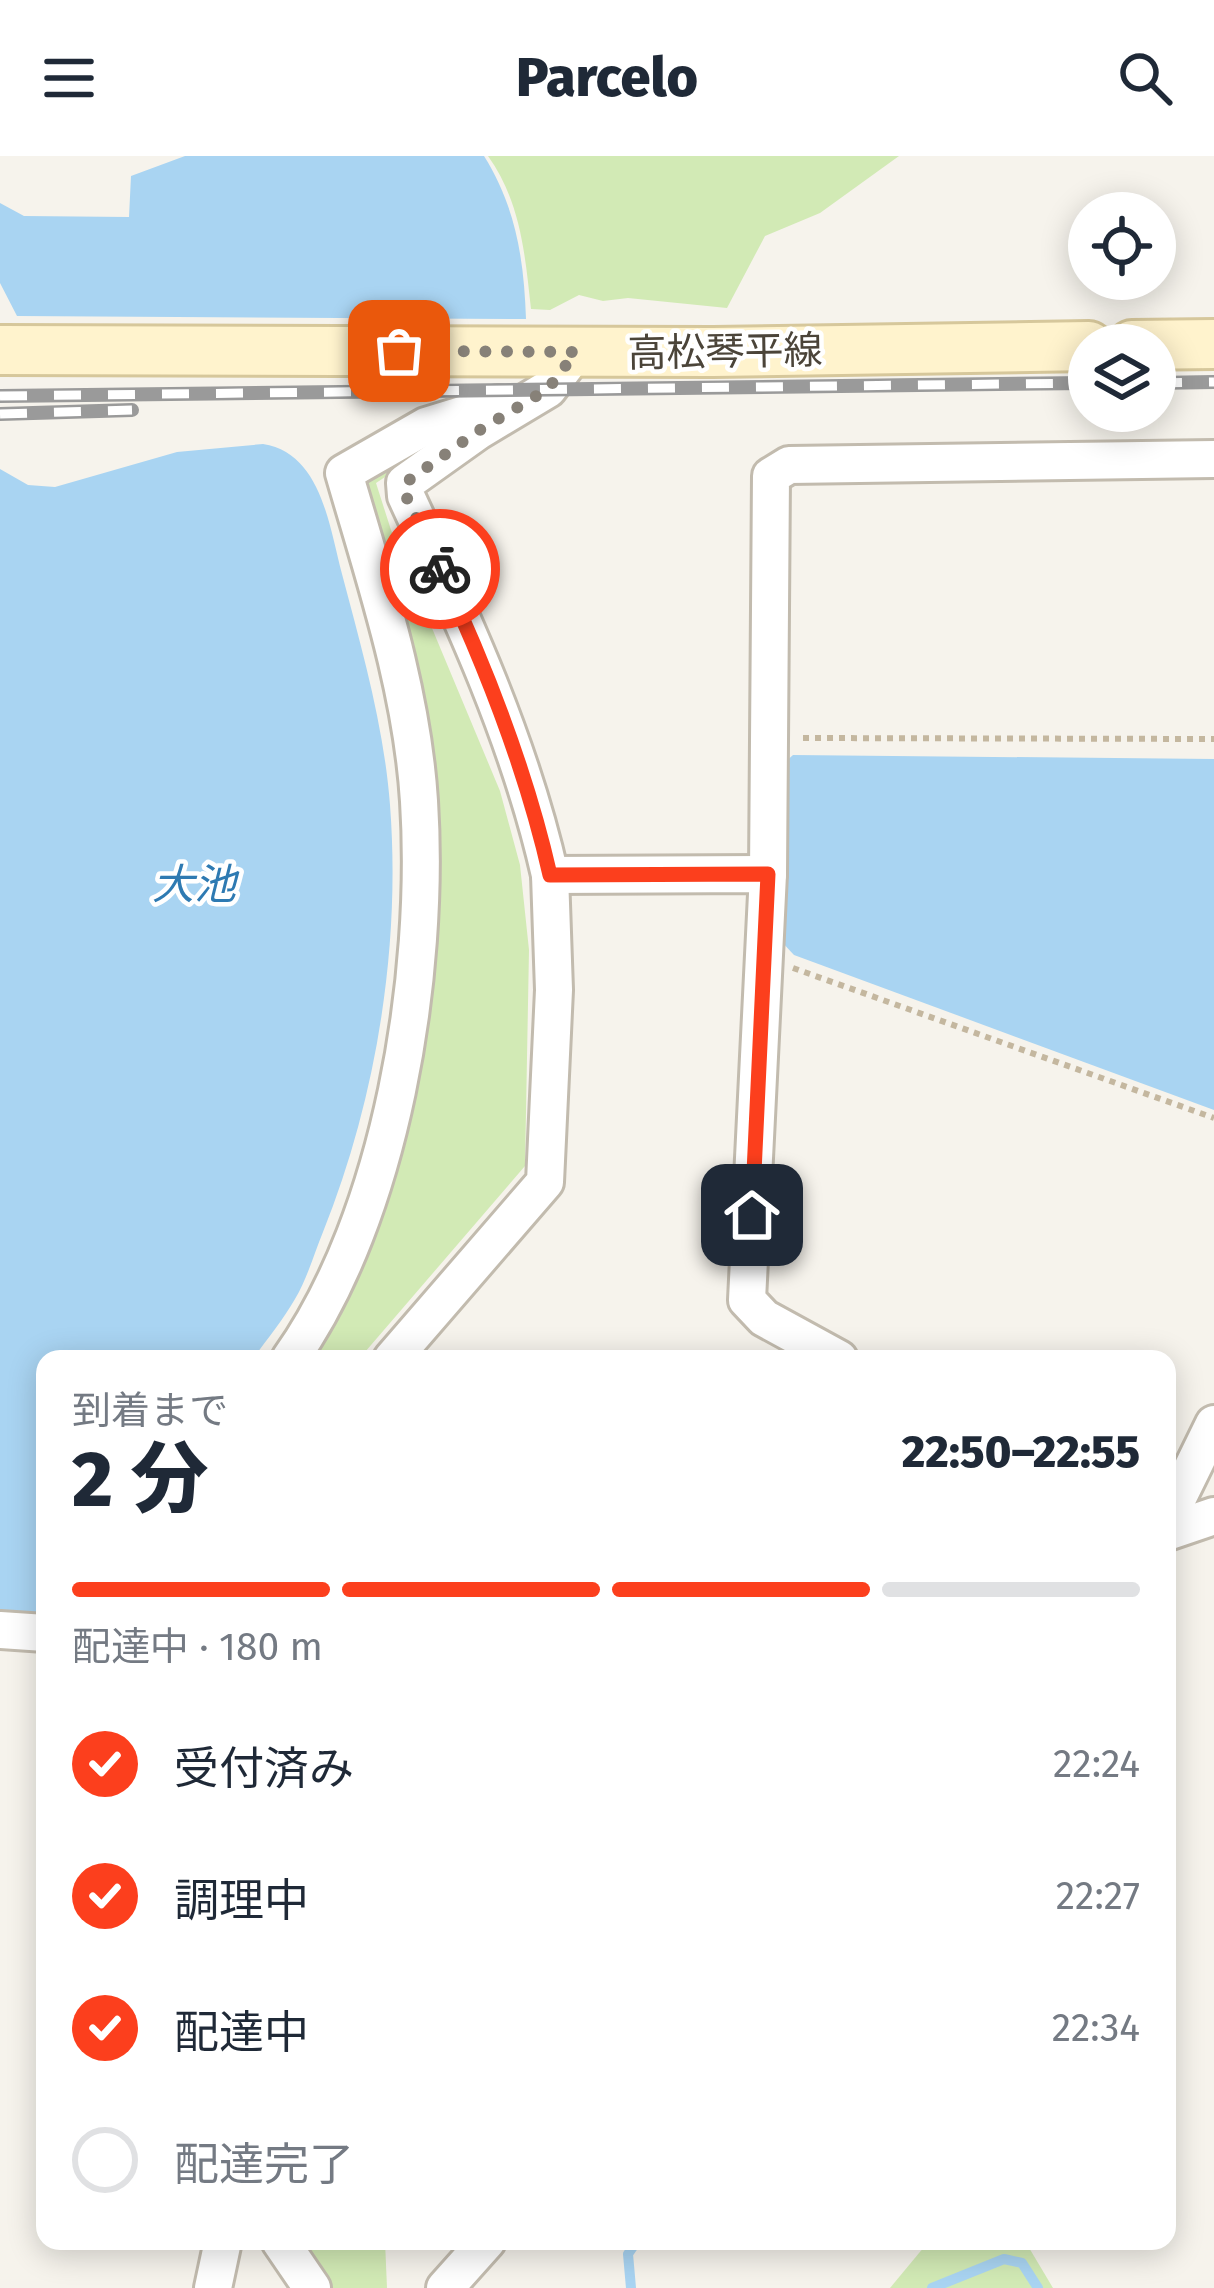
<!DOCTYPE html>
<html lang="ja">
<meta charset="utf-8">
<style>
:root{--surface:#fff;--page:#f6f6f7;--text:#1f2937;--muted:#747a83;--line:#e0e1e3;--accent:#fc3f1d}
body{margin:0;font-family:"Fira Sans","Noto Sans JP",sans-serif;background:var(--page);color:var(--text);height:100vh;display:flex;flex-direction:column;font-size:45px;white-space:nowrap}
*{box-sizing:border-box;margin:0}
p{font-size:39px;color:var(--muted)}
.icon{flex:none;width:66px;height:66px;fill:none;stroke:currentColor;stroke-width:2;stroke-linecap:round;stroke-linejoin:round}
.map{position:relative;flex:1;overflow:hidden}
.sheet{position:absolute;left:36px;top:1194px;width:1140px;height:900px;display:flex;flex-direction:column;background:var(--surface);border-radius:24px;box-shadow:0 6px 30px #0003}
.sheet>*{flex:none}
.tools{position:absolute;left:1068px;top:36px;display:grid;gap:24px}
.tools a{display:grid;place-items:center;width:108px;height:108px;border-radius:50%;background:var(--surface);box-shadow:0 6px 30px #0003;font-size:60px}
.pin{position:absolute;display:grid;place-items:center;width:102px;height:102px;color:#fff;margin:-51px;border-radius:24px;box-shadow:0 6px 18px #0006}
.courier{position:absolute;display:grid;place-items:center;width:120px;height:120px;margin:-60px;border:9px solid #fc3f1d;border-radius:50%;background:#fff;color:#222;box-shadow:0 3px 15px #0007}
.head em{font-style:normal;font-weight:800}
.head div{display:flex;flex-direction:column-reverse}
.head{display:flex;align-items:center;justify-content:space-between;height:204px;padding:0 36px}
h1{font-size:78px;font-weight:800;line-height:90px}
.bar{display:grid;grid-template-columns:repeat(4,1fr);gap:18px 12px;align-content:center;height:144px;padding:0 36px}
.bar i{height:15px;border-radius:9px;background:var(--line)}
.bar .on{background:var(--accent)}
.bar p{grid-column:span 4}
ol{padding:0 36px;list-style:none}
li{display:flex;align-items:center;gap:36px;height:132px}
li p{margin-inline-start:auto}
li .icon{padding:12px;border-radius:50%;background:var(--accent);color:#fff;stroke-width:4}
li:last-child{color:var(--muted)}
li i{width:66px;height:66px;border:6px solid var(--line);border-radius:50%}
header{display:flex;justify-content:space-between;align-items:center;height:156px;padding:0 36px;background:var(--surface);font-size:54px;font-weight:800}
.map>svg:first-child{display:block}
.green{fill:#d2eab5}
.water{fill:#a9d4f2}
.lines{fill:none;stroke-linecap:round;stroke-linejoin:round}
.stream{stroke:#a9d4f2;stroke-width:10}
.minor-casing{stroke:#c2bbae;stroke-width:42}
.secondary-casing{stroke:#d6c79b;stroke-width:54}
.path{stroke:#c4b79f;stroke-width:6;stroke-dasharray:6 6;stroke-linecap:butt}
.minor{stroke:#fff;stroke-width:36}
.secondary{stroke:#fff3cd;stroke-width:48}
.rail-casing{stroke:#9a9a9a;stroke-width:14}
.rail{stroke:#fff;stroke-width:9;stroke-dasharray:27;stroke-linecap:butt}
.done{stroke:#878178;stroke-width:12;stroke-dasharray:0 21.6}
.route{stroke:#fc3f1d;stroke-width:15}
.labels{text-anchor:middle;stroke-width:9;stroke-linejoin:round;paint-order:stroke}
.street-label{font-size:39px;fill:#4b4439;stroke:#fff}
.water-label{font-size:42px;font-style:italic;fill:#2e7ab2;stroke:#fff}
</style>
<header><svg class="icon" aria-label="menu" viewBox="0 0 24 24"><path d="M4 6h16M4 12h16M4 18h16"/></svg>Parcelo<svg class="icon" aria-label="search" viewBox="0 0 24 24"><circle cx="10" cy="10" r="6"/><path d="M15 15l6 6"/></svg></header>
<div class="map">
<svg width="1214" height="2132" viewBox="0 0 1214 2132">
<rect width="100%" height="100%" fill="#f6f3ec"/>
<!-- green -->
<g class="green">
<path d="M488 0H899L820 57 765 80 727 152 628 142 603 145 579 139 550 154 531 153C525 99 521 46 488 0Z"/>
<path d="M459 272 376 327 391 374 500 635 520 709 529 794 525 1010 359 1203H298L345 1134 423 795 360 324Z"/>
<path d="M296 2085H385L387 2132H327Z"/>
<path d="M929 2085H1025L1053 2132H890Z"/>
</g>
<!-- water -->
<g class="water">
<path d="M185 0H484C516 51 524 104 526 163L17 160 0 127V47L24 60 129 61 131 20Z"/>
<path d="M263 288C321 297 329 369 342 418 362 494 384 570 390 649 401 791 376 944 323 1076 314 1098 307 1123 295 1143 283 1164 267 1183 253 1203H45V1464L0 1460V313L28 329 55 331 177 296Z"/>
<path d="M793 599 1214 603V954L794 799 780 784 784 607Z"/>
</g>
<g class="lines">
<!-- stream -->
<g class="stream">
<path d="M631 2132 628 2098 637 2085"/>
<path d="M932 2132 1004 2103 1022 2107 1038 2132"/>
</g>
<!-- minor casing -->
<g class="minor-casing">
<g id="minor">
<path d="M576 196 548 233 478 275 405 327 406 340C463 463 520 586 550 719L768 718 747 1144 764 1162 839 1203"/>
<path d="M768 718 771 320 789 309 1214 303"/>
<path d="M290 1203C392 1059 430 819 419 645 412 533 375 424 344 317L426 270 498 248"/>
<path d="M392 1203 545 1026 554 834 550 719"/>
<path d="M1167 1364 1214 1268"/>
<path d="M1167 1376 1214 1360"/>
<path d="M0 1474 45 1477"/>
<path d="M280 2085 312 2132"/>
<path d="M213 2132 223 2085"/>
<path d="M445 2132 487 2085"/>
</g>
</g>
<!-- secondary casing -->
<g class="secondary-casing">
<g id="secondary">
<path d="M1132 189 1214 188"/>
<path d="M0 194 713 196 1089 190"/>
</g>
</g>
<!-- path -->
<g class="path">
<path d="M803 582 1214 583"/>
<path d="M793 812 1214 962"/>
</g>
<!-- minor -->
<use href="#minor" class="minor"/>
<!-- secondary -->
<use href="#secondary" class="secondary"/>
<!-- rail casing -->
<g class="rail-casing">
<g id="rail">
<path d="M1155 227 1214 226"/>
<path d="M0 240 1089 227"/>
<path d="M0 258 132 254"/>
</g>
</g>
<!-- rail -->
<use href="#rail" class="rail"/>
</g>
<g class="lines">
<!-- done -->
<path class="done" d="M399 195 576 196 548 233 478 275 405 327 406 340 440 413"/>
<!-- route -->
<path class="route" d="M440 413C486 511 526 613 550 719L768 718 752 1059"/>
</g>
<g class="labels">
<!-- street labels -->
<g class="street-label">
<text transform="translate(725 195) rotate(-1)" y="14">高松琴平線</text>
</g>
<!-- water labels -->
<g class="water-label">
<text x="194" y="743">大池</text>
</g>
</g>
</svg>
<div class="tools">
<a><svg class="icon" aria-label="locate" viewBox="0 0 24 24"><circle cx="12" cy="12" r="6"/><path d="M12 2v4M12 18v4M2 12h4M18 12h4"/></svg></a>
<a><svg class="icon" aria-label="layers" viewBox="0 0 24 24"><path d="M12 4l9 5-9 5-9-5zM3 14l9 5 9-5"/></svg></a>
</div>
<div class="pin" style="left:399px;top:195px;background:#ea580c"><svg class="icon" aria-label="bag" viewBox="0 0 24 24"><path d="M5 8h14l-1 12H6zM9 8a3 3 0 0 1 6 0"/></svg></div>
<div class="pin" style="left:752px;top:1059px;background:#1f2937"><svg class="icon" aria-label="home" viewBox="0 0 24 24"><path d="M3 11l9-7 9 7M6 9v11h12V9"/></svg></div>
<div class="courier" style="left:440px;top:413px"><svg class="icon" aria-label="bike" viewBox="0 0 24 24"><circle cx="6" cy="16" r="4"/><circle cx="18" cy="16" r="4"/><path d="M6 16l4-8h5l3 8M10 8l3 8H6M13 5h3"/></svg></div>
<section class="sheet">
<div class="head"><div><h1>2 分</h1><p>到着まで</p></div><em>22:50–22:55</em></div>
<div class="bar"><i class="on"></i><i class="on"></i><i class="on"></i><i></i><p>配達中 · 180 m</p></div>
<ol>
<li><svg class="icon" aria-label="check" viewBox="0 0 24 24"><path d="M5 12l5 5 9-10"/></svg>受付済み<p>22:24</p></li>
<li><svg class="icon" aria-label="check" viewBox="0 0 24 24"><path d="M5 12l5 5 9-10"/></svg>調理中<p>22:27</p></li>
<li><svg class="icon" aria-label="check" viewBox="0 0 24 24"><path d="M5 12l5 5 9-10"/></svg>配達中<p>22:34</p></li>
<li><i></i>配達完了</li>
</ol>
</section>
</div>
